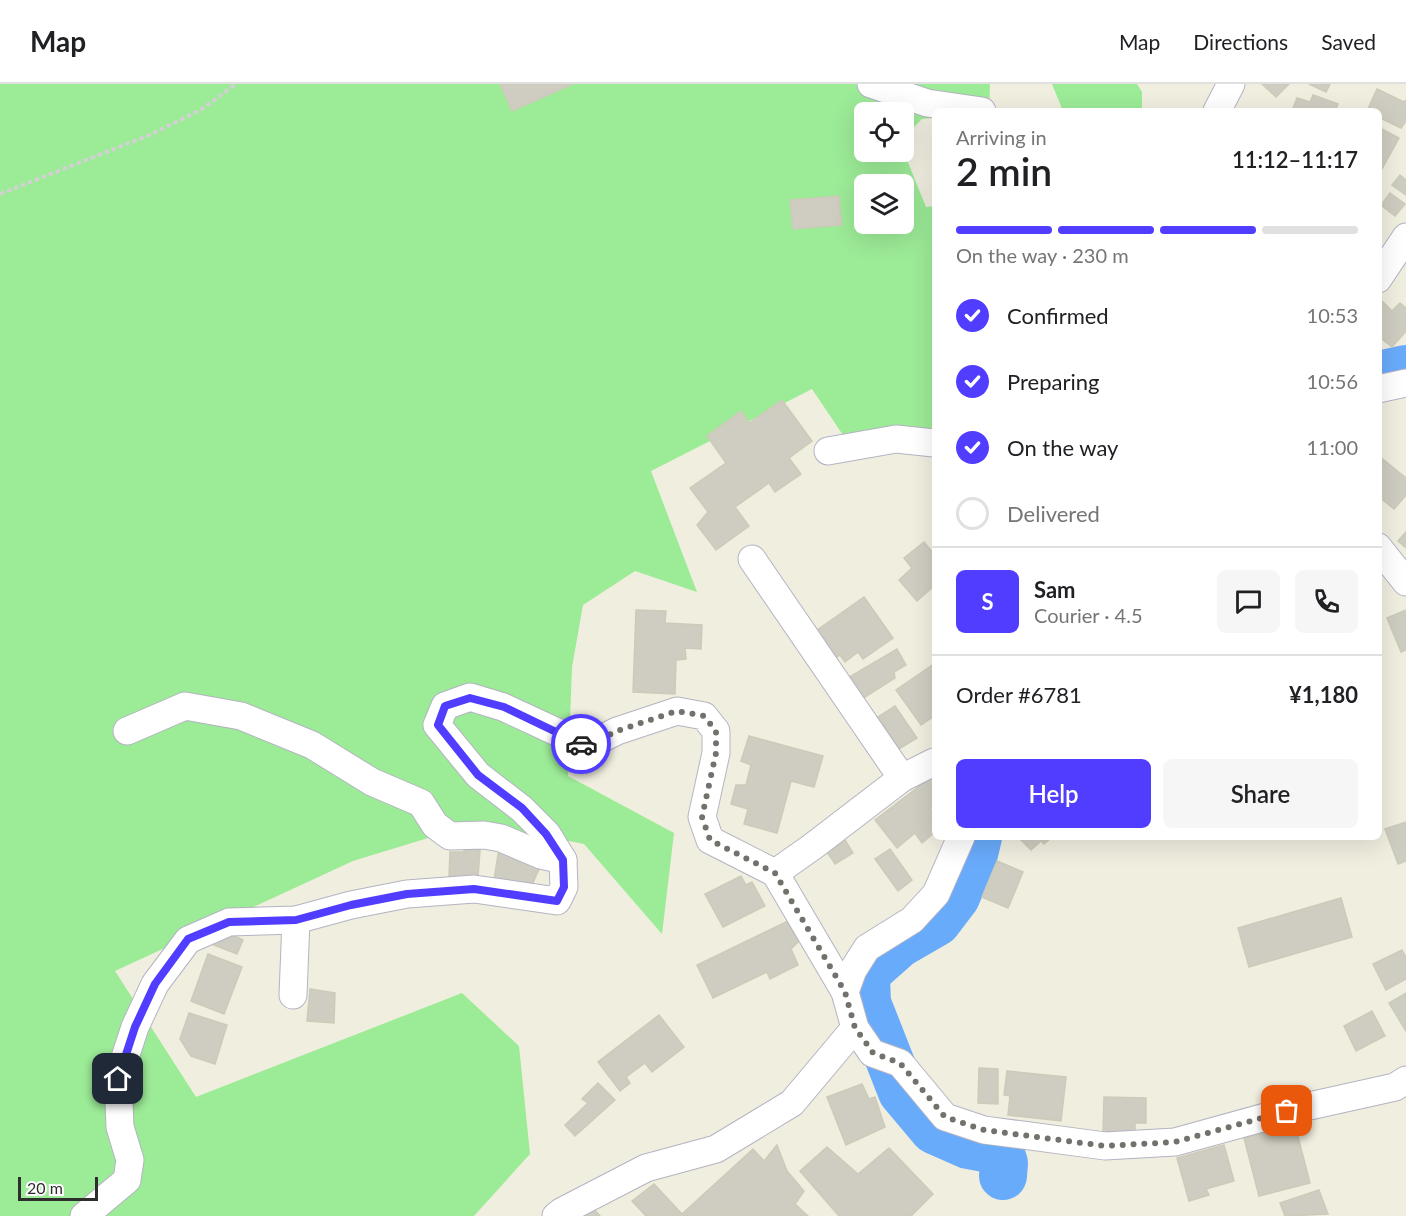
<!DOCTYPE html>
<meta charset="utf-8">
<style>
:root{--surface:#fff;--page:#f6f6f6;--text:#202124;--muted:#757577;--line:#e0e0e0;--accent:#503dff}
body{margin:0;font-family:Lato,sans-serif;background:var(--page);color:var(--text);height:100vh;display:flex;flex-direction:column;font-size:22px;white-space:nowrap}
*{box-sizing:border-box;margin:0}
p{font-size:20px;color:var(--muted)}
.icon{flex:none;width:33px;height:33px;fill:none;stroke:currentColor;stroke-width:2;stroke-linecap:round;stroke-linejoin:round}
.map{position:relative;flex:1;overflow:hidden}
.details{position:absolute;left:932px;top:24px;width:450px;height:732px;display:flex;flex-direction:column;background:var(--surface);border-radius:9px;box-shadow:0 6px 24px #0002}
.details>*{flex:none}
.buttons{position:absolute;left:854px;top:18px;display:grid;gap:12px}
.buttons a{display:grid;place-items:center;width:60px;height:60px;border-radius:9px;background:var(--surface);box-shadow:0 6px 24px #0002;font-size:30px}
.scale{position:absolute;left:18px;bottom:15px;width:80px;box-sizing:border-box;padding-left:6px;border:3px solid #2e2e2e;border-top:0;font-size:16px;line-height:21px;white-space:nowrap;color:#2e2e2e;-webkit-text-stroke:4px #fff;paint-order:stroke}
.pin{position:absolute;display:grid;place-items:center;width:51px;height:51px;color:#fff;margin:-26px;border-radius:12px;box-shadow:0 3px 9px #0006}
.courier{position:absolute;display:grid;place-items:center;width:60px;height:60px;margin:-30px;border:4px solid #503dff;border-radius:50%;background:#fff;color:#222;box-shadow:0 2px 8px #0007}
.headline em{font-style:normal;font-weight:600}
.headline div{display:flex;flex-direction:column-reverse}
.headline{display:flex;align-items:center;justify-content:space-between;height:102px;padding:0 24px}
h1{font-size:39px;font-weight:600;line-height:45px}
.bar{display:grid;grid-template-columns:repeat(4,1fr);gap:9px 6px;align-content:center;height:72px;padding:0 24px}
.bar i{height:8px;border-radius:4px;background:var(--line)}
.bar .selected{background:var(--accent)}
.bar p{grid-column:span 4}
.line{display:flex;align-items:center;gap:15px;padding:0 24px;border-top:2px solid var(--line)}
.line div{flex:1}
.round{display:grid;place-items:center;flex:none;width:63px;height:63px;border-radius:9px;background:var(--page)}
ol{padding:0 24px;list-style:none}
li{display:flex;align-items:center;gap:18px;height:66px}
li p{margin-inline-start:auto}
li .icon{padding:6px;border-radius:50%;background:var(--accent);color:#fff;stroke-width:4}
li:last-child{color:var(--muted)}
li i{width:33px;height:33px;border:3px solid var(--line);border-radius:50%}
.action{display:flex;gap:12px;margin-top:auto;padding:12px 24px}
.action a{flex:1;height:69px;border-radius:9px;background:var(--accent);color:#fff;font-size:24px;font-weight:600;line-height:69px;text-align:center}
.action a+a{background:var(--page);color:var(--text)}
header{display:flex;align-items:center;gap:36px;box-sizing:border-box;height:84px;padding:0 30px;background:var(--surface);border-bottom:2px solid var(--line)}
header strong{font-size:28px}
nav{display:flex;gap:33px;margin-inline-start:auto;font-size:21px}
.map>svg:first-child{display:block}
.green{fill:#9ceb97;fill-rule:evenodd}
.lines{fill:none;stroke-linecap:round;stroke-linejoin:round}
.river{stroke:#69abfb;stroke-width:48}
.building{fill:#cfcdc1;stroke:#cccbb8;stroke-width:1.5}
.minor-casing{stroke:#b4b3c2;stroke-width:29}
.path{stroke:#d1d1d1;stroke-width:4;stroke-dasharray:4.5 3;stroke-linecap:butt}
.minor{stroke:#fff;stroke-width:27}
.done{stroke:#72716c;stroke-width:6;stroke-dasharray:0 10.8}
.route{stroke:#503dff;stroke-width:8}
</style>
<header>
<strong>Map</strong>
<nav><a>Map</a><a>Directions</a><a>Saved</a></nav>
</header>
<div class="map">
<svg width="1406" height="1132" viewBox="0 0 1406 1132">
<rect width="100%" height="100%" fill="#f0eedf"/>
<!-- green -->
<g class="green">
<path d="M0 0H876L888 28H864V68H903V66L926 123 934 122V356L851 363 812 305 651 387 697 508 635 487 583 521 572 583 568 692 674 749 662 850 584 760 477 739 353 777 115 887 196 1013 462 909 519 962 530 1070 474 1132H0ZM864 100H903V140H864Z"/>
<path d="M885 0H990L989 27H934V34L922 35 905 52 903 47V28H896Z"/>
<path d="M1052 0H1137L1142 8V27H1063Z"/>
</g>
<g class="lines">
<!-- river -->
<g class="river">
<path d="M1378 291 1406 285"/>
<path d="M978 753 974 770 956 813 937 838 899 860 873 883 866 893 867 919 902 1008 934 1046 968 1061 1000 1067 1004 1079 1003 1092"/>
</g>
</g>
<!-- building -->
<g class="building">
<path d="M500 0H573L512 27Z"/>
<path d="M1262 0H1289L1276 13Z"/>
<path d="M1309 0H1330L1326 8Z"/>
<path d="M1377 5 1404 18 1406 16V37L1401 44 1378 33V27H1367Z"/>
<path d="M1313 11 1338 20 1336 25 1340 27H1292L1297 14 1310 18Z"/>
<path d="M1378 43 1399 54 1378 92Z"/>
<path d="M1400 91 1406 96V111L1392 101Z"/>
<path d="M1390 109 1405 120 1395 132 1381 121Z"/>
<path d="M839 112 842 141 793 145 790 116Z"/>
<path d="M1381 216 1392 227 1400 219 1406 224V247L1392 263 1378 252V219Z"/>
<path d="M782 316 812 357 789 374 801 390 775 408 769 399 735 423 749 442 716 466 697 441 708 428 690 404 726 379 707 352 741 327 749 339Z"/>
<path d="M1379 372 1406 394V411L1394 425 1378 412Z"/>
<path d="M1406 448V464L1398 457Z"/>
<path d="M924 458 934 470V502L917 517 899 496 912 484 904 474Z"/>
<path d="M864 513 893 554 863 575 858 568 845 578 840 571 833 576 813 549Z"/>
<path d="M636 526 666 527 665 539 702 541 701 565 685 564 686 575 676 576 675 610 633 608Z"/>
<path d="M1406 526V566L1401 568 1387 534Z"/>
<path d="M897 565 906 581 894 588 895 594 859 617 846 595Z"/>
<path d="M934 580V632L921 641 896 606Z"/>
<path d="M895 622 917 654 899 665 878 633Z"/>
<path d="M749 652 823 672 814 703 791 697 777 749 744 740 748 725 731 720 736 701H746L751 681 741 677Z"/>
<path d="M934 691V721L930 724 934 730V749L922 759 915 749 897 764 875 736Z"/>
<path d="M1406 738V777L1398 780 1385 745Z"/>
<path d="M1018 753H1052L1044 760 1041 757 1031 766Z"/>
<path d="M845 756 853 769 835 780 827 768Z"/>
<path d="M499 764 540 783 532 801 494 796Z"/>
<path d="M464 765 480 766 478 793 449 792 450 768H464Z"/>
<path d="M890 765 912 796 898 807 875 775Z"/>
<path d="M997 777 1023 788 1008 824 982 813Z"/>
<path d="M741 792 746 801 752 798 765 822 723 843 705 810Z"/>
<path d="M1341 814 1352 853 1249 883 1238 844Z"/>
<path d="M788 837 798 858 791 865 798 881 770 895 767 888 713 914 697 881Z"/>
<path d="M221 846 243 856 237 870 214 861Z"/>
<path d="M1402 866 1406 873V895L1386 906 1373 880Z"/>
<path d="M208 870 242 883 224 930 191 917Z"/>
<path d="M310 905 335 909 334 939 307 937Z"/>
<path d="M1406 909V947L1389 919Z"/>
<path d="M1372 927 1385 952 1356 967 1344 942Z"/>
<path d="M189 929 227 941 215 980 191 972 180 955Z"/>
<path d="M659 931 684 963 652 988 645 979 626 993 630 999 620 1007 598 978Z"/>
<path d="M979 984 998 985V1020L978 1019Z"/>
<path d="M1007 987 1066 993 1061 1037 1008 1031 1010 1012 1004 1011Z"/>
<path d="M598 999 615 1016 575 1052 565 1041 588 1019 582 1015Z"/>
<path d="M862 1000 869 1015 875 1013 885 1043 846 1061 827 1013Z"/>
<path d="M1104 1013 1146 1014V1039H1135V1049H1103Z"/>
<path d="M1295 1041 1310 1099 1259 1112 1244 1054Z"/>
<path d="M777 1061 787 1087 804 1107 795 1120 808 1132H646L632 1117 654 1100 682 1130 753 1065 764 1077Z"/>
<path d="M1224 1061 1234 1097 1206 1105 1209 1111 1189 1117 1177 1074Z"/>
<path d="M827 1063 858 1090 889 1064 933 1110 911 1132H839L800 1087Z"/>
<path d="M1319 1106 1328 1130 1285 1132 1280 1119Z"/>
<path d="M593 1124 600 1132H582Z"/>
</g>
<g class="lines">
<!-- minor casing -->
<g class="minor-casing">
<g id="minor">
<path d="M871 0 927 19 982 27"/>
<path d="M1217 27 1231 0"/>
<path d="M1378 195 1406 153"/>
<path d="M1378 305 1406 299"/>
<path d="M828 367 896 355 934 359"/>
<path d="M1378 463 1406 498"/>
<path d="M752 475 902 694"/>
<path d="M127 647 185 622 241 632 312 661 372 698 421 719 435 741 450 752 484 751 501 754 541 771 563 776"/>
<path d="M961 753 936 810 912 836 867 864 853 886 845 908 855 944 872 969 900 979 945 1033 984 1046 1105 1062 1175 1058 1287 1027 1395 1003 1406 996"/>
<path d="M775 789 845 908"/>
<path d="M293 911 296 836"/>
<path d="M84 1132 127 1096 130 1076 120 1043 118 995 135 943 155 900 188 856 229 838 296 836 351 821 407 810 474 805 557 817 564 803 563 776 547 750 522 725 478 691 437 641 445 622 470 613 503 623 587 662 617 647 677 627 704 632 716 647V669L702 733 710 756 775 789 812 763 902 694 934 678"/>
<path d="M556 1132 561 1128 646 1084 716 1065 792 1019 855 944"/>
</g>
</g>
<!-- path -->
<path class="path" d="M0 110 152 50 202 25 236 0"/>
<!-- minor -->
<use href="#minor" class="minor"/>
</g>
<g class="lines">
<!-- done -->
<path class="done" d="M581 660 587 662 617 647 677 627 704 632 716 647V669L702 733 710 756 775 789 845 908 855 944 864 956 873 969 900 979 945 1033 984 1046 1105 1062 1175 1058 1287 1027"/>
<!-- route -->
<path class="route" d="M118 995 135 943 155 900 188 855 229 838 296 836 351 821 407 810 474 805 557 817 564 803 563 776 546 750 522 724 478 691 438 641 445 622 470 614 504 623 581 660"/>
</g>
</svg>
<div class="buttons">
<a><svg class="icon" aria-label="locate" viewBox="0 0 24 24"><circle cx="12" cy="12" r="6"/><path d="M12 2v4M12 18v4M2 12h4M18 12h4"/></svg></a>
<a><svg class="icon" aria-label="layers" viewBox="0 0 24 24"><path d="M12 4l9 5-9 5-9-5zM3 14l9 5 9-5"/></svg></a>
</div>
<div class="scale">20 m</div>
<div class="pin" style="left:1287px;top:1027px;background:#ea580c"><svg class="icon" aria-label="bag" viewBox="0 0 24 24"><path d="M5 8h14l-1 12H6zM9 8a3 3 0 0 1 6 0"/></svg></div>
<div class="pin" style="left:118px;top:995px;background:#1f2937"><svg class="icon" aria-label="home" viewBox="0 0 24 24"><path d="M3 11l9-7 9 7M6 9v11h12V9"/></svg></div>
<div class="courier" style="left:581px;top:660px"><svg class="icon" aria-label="car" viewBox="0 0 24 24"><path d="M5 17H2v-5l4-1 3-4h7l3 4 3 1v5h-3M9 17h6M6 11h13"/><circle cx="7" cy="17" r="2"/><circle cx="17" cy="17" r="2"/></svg></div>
<section class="details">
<div class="headline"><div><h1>2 min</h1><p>Arriving in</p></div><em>11:12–11:17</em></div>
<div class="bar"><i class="selected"></i><i class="selected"></i><i class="selected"></i><i></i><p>On the way · 230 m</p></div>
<ol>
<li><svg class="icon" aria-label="check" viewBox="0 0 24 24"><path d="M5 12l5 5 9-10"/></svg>Confirmed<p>10:53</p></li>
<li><svg class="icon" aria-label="check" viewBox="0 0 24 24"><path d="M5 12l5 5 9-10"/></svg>Preparing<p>10:56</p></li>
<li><svg class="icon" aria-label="check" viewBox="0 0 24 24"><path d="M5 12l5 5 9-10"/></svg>On the way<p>11:00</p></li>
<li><i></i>Delivered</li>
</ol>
<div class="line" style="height:108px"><b class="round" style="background:var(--accent);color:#fff">S</b><div><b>Sam</b><p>Courier · 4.5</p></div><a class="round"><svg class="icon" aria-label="chat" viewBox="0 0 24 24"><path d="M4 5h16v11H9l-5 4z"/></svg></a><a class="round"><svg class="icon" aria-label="phone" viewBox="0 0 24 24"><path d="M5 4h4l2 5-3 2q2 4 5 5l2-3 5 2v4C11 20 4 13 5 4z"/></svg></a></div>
<div class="line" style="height:78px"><div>Order #6781</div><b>¥1,180</b></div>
<div class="action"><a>Help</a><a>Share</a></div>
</section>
</div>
